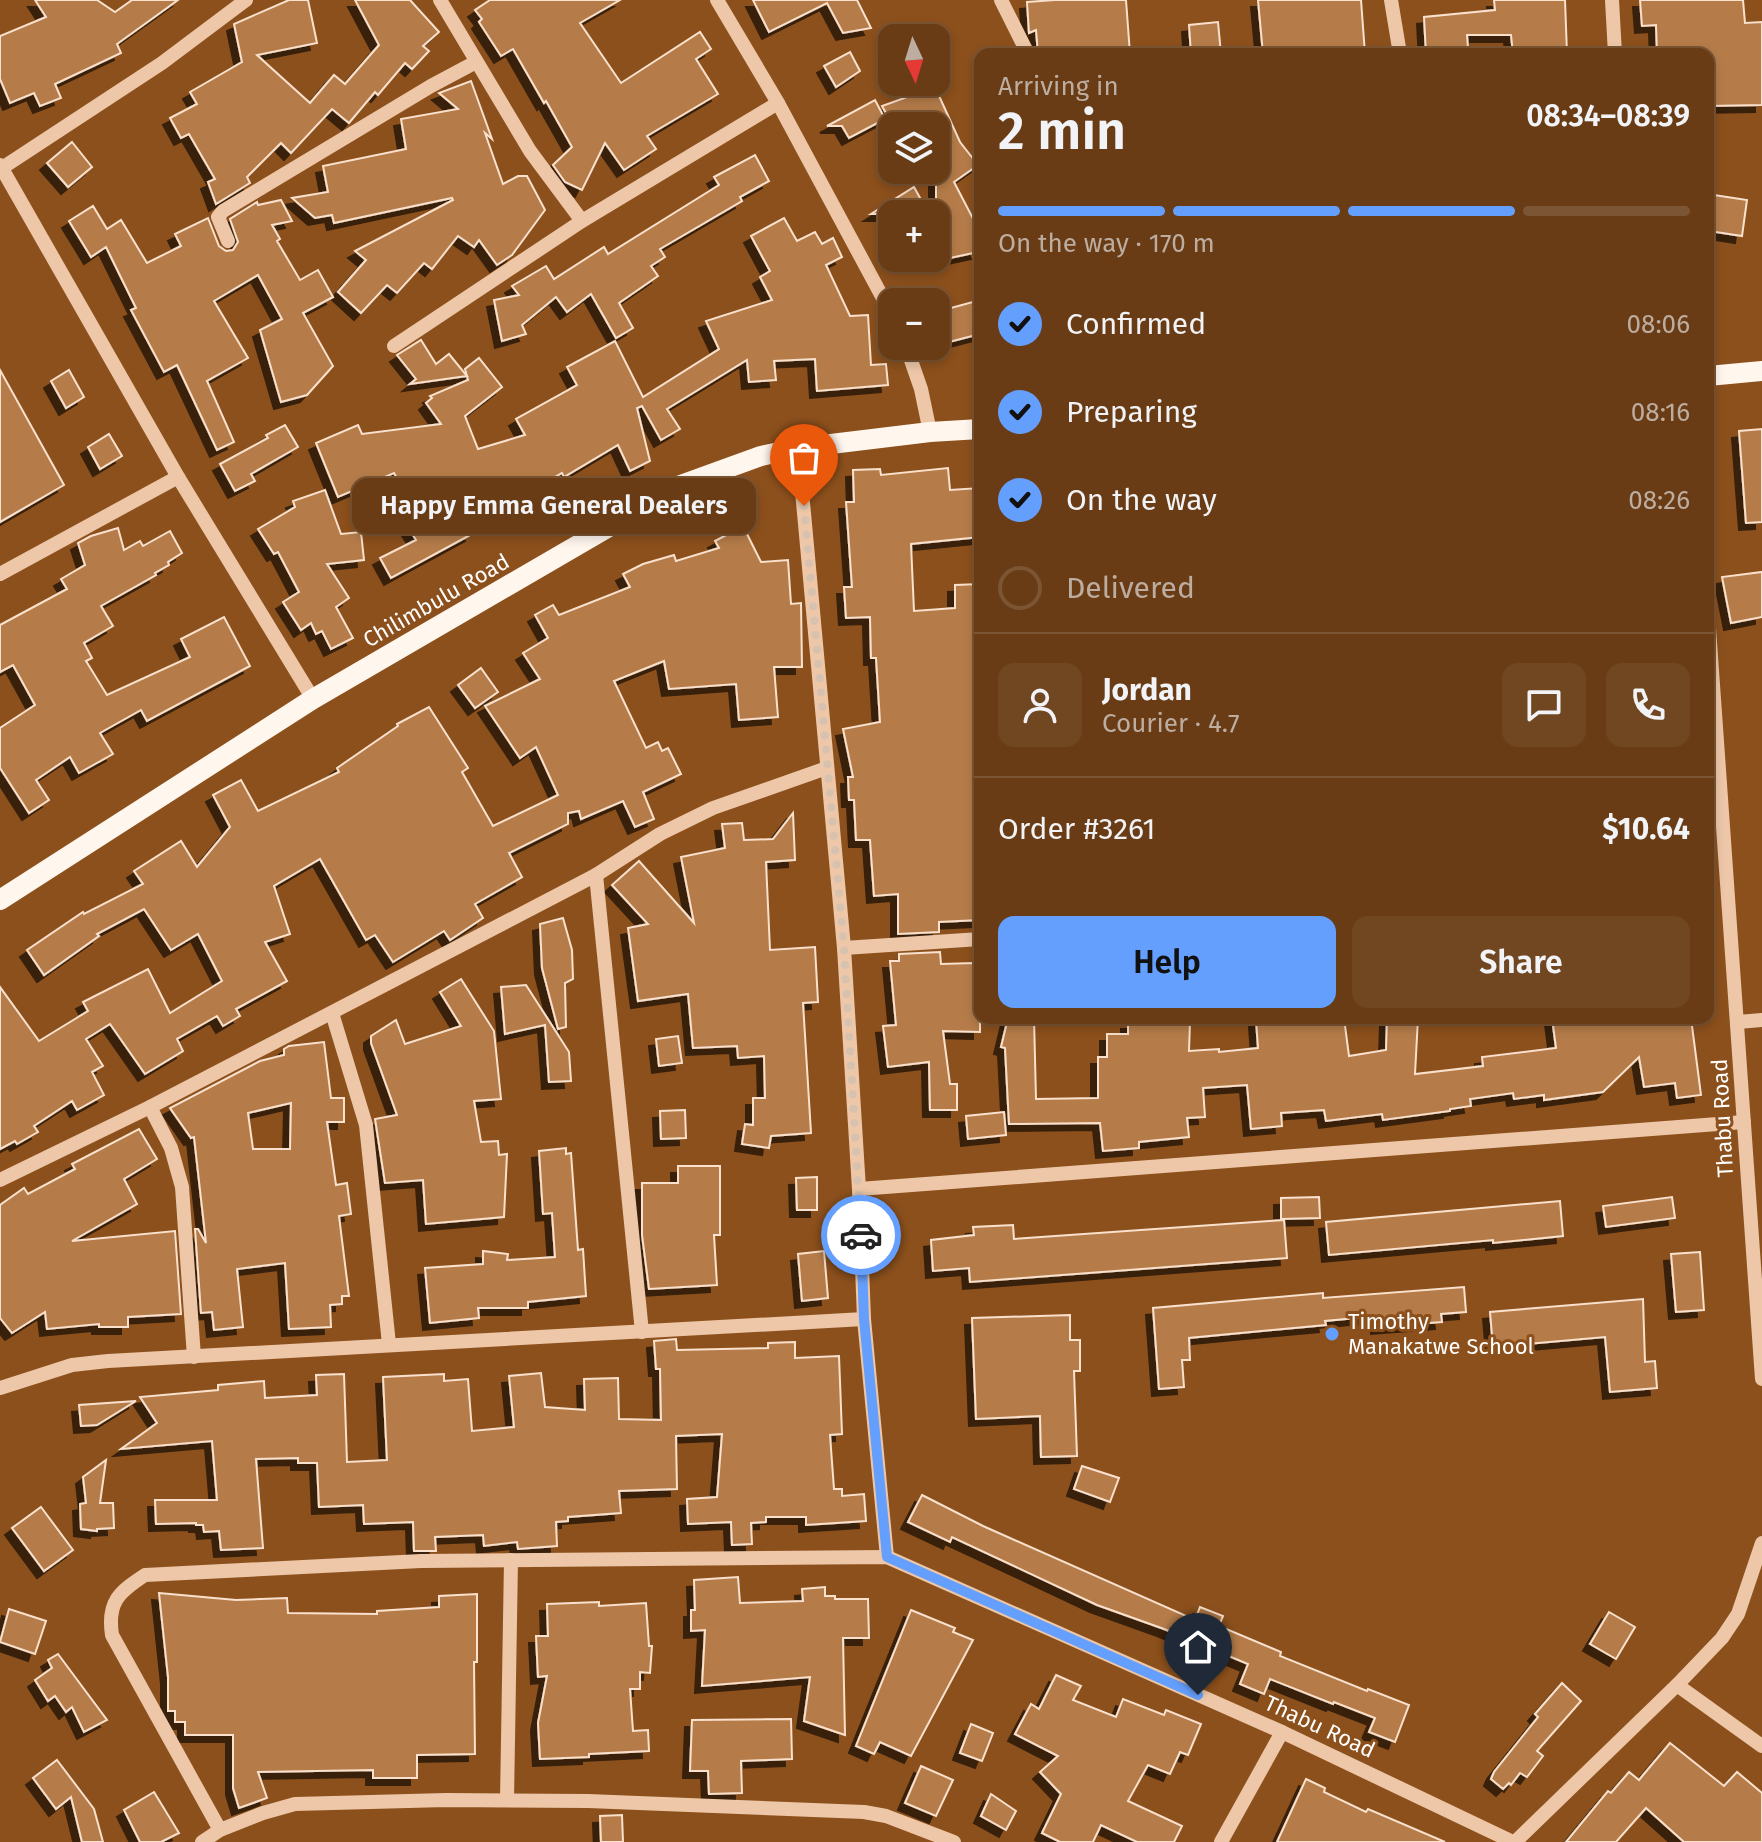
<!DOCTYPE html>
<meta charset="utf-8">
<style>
:root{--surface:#693c15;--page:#714722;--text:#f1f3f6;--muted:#bdada0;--line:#7c5634;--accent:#659ffd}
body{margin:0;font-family:"Fira Sans",sans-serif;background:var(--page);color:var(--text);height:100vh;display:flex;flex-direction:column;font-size:30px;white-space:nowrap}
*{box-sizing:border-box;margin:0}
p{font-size:26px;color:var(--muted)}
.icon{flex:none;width:44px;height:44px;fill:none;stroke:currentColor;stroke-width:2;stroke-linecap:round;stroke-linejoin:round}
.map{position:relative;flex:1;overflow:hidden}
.panel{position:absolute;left:974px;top:48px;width:740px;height:976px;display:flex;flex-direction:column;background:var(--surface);border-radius:16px;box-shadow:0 4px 12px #0003,0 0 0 2px var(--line)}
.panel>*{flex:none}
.needle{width:52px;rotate:176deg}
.controls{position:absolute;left:878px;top:24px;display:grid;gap:16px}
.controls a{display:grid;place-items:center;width:72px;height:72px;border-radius:16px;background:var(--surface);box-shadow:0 4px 12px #0003,0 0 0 2px var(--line);font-size:40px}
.pin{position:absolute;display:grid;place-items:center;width:68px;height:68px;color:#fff;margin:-82px -34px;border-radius:50% 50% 50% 0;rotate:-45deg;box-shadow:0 0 8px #0007}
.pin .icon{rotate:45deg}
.courier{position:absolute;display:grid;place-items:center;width:80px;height:80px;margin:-40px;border:6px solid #659ffd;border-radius:50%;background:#fff;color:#222;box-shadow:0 2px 10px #0007}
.bubble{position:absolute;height:56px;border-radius:16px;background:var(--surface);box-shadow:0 4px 12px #0003,0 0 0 2px var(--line);font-size:26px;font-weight:600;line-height:56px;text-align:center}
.head em{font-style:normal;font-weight:600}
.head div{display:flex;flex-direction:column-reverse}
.head{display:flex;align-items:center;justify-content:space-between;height:136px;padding:0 24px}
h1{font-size:52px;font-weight:600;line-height:60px}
.bar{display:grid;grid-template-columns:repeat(4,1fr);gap:12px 8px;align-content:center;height:96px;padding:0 24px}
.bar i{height:10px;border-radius:6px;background:var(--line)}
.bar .on{background:var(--accent)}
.bar p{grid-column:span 4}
.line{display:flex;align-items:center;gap:20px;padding:0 24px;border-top:2px solid var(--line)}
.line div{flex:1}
.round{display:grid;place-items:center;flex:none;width:84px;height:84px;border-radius:16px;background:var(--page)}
ol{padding:0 24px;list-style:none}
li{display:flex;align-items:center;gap:24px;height:88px}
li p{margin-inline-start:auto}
li .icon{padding:8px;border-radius:50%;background:var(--accent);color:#111;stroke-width:4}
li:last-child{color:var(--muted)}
li i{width:44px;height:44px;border:4px solid var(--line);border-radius:50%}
.cta{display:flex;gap:16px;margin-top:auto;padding:16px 24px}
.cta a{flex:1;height:92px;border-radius:16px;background:var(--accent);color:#111;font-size:32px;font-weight:600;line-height:92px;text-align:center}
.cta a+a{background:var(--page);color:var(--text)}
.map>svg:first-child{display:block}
.building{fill:#b57b49;stroke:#f9e1cd;stroke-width:2;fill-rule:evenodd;filter:url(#shadow)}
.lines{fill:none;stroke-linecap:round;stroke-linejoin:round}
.minor{stroke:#edc7a8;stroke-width:14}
.major{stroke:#fff6ee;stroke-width:20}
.done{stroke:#d7c2b0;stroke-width:8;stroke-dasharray:0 14.4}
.route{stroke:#659ffd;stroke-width:10}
.poi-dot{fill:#659ffd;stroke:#8c501c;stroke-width:3}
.labels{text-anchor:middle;stroke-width:6;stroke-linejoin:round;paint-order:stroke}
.street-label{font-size:22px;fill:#fff;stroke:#8c501c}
.poi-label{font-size:22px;fill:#fff;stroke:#8c501c;text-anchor:start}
</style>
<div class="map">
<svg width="1762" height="1842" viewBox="0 0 1762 1842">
<defs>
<filter id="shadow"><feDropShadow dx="-7" dy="7" stdDeviation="0" flood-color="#0009"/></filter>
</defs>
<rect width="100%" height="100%" fill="#8c501c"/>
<!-- building -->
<g class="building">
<path d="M35 0H97L115 12 132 0H178L117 44 121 53 55 84 61 98 40 106 34 93 10 103 0 79V36L46 17Z"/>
<path d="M289 0H308L317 43 257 55 310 103 334 75 345 84 379 45 355 0H410L439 32 423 46 429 51 412 69 405 63 378 95 375 92 349 123 332 109 291 153 281 143 247 177 250 183 216 204 208 182 215 179 189 134 181 138 170 118 197 104 190 92 242 62 234 24Z"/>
<path d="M490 0H620L580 23 621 83 700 32 711 49 696 59 718 94 647 136 656 149 624 170 605 143 582 190 565 182 553 165 572 147 546 101 544 103 513 49 501 56 479 22 482 19 475 10Z"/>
<path d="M753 0H857L871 28 843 33 827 3 769 32Z"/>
<path d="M1055 0H1126L1130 54H1038L1036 30 1029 33 1027 2Z"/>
<path d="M1258 0H1361L1365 54H1263Z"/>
<path d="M1494 0H1565L1567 54H1513L1511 35H1467L1468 48 1450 49V54H1426L1424 17 1495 10Z"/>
<path d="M1640 0H1743L1745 23 1762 22V105L1708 106V54H1657L1656 25 1642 26Z"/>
<path d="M1218 22 1221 54H1191L1189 25Z"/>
<path d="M850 52 860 71 836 87 824 66Z"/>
<path d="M471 81 492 139 485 133 503 184 518 176H527L545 210 512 255 497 265 479 240 474 247 458 236 432 269 424 263 397 293 387 285 361 313 338 292 366 260 355 251 453 200 452 198 334 223 332 215 315 218 292 198 328 192 323 166 406 149 401 119 458 109 439 93Z"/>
<path d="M935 87 960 142 978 165 954 182 980 232V237L973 241 978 252 936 261V126H893L882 106Z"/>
<path d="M875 100 885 119 849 138 842 126H827Z"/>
<path d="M72 142 92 167 68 187 47 163Z"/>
<path d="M755 155 769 181 740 197 742 201 660 249 665 257 651 266 658 276 619 303 633 328 616 338 591 294 567 312 556 297 522 325 526 334 502 341 494 300 519 295 512 286 546 266 554 279 604 247 608 254 719 185 714 177Z"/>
<path d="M914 187 929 214H871Z"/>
<path d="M1714 195 1747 200 1742 236 1709 231Z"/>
<path d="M281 200 292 221 272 225 280 239 277 241 300 280 318 270 333 297 303 313 333 366 307 395 281 402 260 330 282 319 258 275 214 301 248 358 207 381 234 442 217 450 177 365 164 372 131 310 136 308 106 247 91 257 69 221 93 206 107 229 121 220 147 263 181 246 175 234 208 218 219 246 226 251 233 250 238 242 230 219 257 202 258 205Z"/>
<path d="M784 218 797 241 815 232 822 244 833 238 842 257 826 265 850 316 868 315 871 365 886 364 888 385 817 391 815 359 774 361 776 380 749 382 747 360 667 409 680 429 661 440 642 406 637 408 650 461 630 471 618 445 564 477 562 473 469 528 472 534 391 578 380 558 416 540 408 527 419 520 394 473 338 497 316 443 358 425 362 434 441 424 426 403 432 398 430 396 468 380 465 369 479 358 502 387 465 416 478 449 525 435 516 419 577 385 567 367 615 341 643 397 719 349 706 321 772 300 760 277 770 271 751 236Z"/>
<path d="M980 300V334L949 342 940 311Z"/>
<path d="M421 340 436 364 449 354 467 376 410 384 416 379 397 355Z"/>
<path d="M0 370 64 485 0 522Z"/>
<path d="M69 370 84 397 66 408 51 381Z"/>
<path d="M285 425 298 447 251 474 255 481 235 491 220 464 268 438 266 435Z"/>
<path d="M1762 429V522L1746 523 1739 431Z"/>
<path d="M109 434 122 456 100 469 88 447Z"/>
<path d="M948 468 950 490 980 488V537L911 544 914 611 955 608V585L980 584V920L939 922V932L898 934V894L874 896 870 840H856L854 800H849L848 777H853L843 729 880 722 876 658H871L870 617 846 618 844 587H852L846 502H854L853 470 880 469 881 475Z"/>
<path d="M325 490 341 534 361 532 364 560 327 564 349 598 336 607 353 638 331 649 322 631 316 634 311 623 301 630 283 602 299 592 278 552 274 554 258 529 295 507 293 501Z"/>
<path d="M743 526 761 562 788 560 791 604 801 603 802 667H774L778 717 739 720 736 684 669 689 664 661 614 681 646 748 658 742 662 751 668 748 681 774 643 792 654 819 635 827 623 801 581 819 579 811 568 813V824L509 853 522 877 475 904 483 918 450 940 444 931 393 962 375 935 366 940 320 859 274 886 290 934 265 942 287 981 236 1009 240 1016 223 1026 217 1016 177 1039 183 1051 145 1074 110 1024 86 1039 103 1066 92 1072 104 1095 77 1110 72 1101 34 1126 38 1132 17 1144 15 1141 0 1149V987L39 1041 88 1011 83 1002 148 969 170 1013 222 981 198 934 171 950 144 909 97 934 99 936 44 975 27 950 83 912 84 914 143 884 134 871 181 841 197 867 230 827 213 795 241 780 258 811 339 772 337 768 398 726 397 724 429 707 468 768 462 772 493 826 558 795 536 747 520 758 485 706 540 679 523 653 548 638 535 615 553 605 559 615 630 587 623 574 643 564 674 555 676 561 719 548 715 541Z"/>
<path d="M118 528 124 550 140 541 143 546 170 531 182 553 168 562 169 565 155 573 156 575 101 606 113 626 84 643 92 658 86 661 107 695 190 657 181 639 224 617 250 666 147 721 141 710 100 733 113 754 79 773 70 757 36 780 49 800 29 813 0 768V728L35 705 13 665 0 672V625L67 589 61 579 85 565 78 543 91 536Z"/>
<path d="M1762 572V617L1731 623 1722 577Z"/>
<path d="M481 668 498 692 475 708 458 685Z"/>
<path d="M793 813 795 860 766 862 770 950 815 947 818 1002 803 1003 811 1133 771 1136 769 1148 742 1144 745 1124 753 1125V1098H765L764 1056 738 1058 737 1046 693 1048 688 994 638 1001 628 928 648 924 612 885 639 861 694 923 681 857 725 848 722 824 742 823 744 840 773 839Z"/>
<path d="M563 918 572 950 573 979 565 983 566 1027 558 1029 542 968 540 924Z"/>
<path d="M940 952 941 964 974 963V968H980V1032L943 1031 950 1084H957V1110H930L929 1062 888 1067 883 1026 896 1025 890 961H899V954Z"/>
<path d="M461 979 494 1031 501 1099 474 1101 481 1142 498 1141 499 1155 507 1154 504 1217 426 1224 423 1180 385 1183 375 1119 397 1115 371 1043V1036L396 1020 405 1044 461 1026 440 992Z"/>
<path d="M526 985 569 1052 571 1081 549 1082 545 1025 505 1034 501 987Z"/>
<path d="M1008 1018H1034L1036 1099 1098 1098V1057H1107V1034H1128V1022H1190L1189 1051 1219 1049V1052L1258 1048 1256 1020 1284 1018H1344L1349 1056 1386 1050 1387 1018H1418L1415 1074 1483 1066 1482 1057 1556 1048 1552 1018H1691L1701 1095 1677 1098 1675 1083 1644 1087 1639 1057 1603 1092 1544 1100V1095L1514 1099 1513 1093 1470 1099 1471 1106 1450 1109V1111L1383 1120 1382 1114 1326 1121 1324 1110 1281 1113 1282 1126 1251 1129 1247 1085 1203 1088 1205 1117 1187 1118 1189 1137 1139 1142V1148L1103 1151 1100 1123 1009 1124 1005 1048 1001 1047Z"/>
<path d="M678 1036 682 1063 659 1066 656 1039Z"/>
<path d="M324 1042 331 1098H344V1122H327L336 1185 347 1183 351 1214 339 1216 349 1296H342V1304L330 1305 331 1327 289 1329 285 1263 237 1269 243 1327 214 1330 212 1312 201 1313 195 1229H198L206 1243 194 1137 191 1138 170 1108 260 1061 284 1055V1049L289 1046ZM291 1103 290 1149H253L248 1113Z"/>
<path d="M685 1110 686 1138 661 1139 660 1111Z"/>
<path d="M1004 1112 1006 1135 968 1139 966 1116Z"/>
<path d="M139 1129 157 1159 124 1179 137 1204 72 1241 175 1231 181 1314 128 1317V1327H99V1324L47 1329 45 1312 12 1333 0 1318V1205L24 1188 28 1194 75 1169 72 1164Z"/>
<path d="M566 1148V1154L571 1153 578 1250 583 1249 586 1296 528 1302V1308H478L479 1318 430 1323 425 1268 483 1264V1251L508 1254 507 1260 555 1257 552 1213 543 1214 539 1151Z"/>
<path d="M678 1166H720V1235H714L717 1285 649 1289 642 1235V1183H678Z"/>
<path d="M817 1177V1210H797L796 1178Z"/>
<path d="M1319 1197 1320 1218 1281 1219V1198Z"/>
<path d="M1672 1197 1675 1218 1606 1227 1603 1206Z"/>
<path d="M1560 1201 1563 1236 1493 1243V1240L1329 1255 1326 1222Z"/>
<path d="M1284 1220 1287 1258 970 1282 969 1268 933 1271 931 1240 974 1235 973 1227 1013 1225 1014 1239Z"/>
<path d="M824 1251 828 1298 802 1301 798 1254Z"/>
<path d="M1700 1252 1704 1310 1676 1312 1671 1254Z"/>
<path d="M1464 1287 1466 1312 1441 1314 1442 1322 1378 1327V1316L1325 1321 1326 1325 1189 1338 1190 1360H1182L1184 1387 1159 1389 1153 1308 1323 1293V1298Z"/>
<path d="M1643 1299 1645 1362 1655 1361 1657 1388 1610 1392 1605 1337 1493 1347 1490 1312Z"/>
<path d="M1070 1315V1340H1080V1371H1074L1077 1456 1041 1457 1040 1416 976 1419 972 1318Z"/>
<path d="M676 1339 677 1350 768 1348V1343L795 1342V1358L839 1356 842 1434 830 1435 834 1489H842V1496L864 1494 866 1521 806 1525V1517H766V1522L751 1523 752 1544 732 1545 731 1522 688 1524 687 1499 717 1497 722 1434 676 1436 677 1489 619 1491 621 1513 568 1517V1521L556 1522 557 1546 518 1549 517 1542 484 1546 483 1535 435 1537 436 1551H414L413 1522 364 1524 363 1505 319 1507 317 1463H298V1458L256 1459 263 1548 221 1550 219 1531 204 1532 203 1525H196V1523L156 1524 155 1500H217L212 1441 121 1449 157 1423 140 1397 218 1390V1385L264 1381 265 1398 317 1395 316 1375 344 1374 347 1462 387 1460 383 1377 444 1374V1381L468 1379 472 1431 514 1427 509 1376 541 1373 545 1407 585 1410 584 1379 618 1378 619 1419 661 1420 660 1369H656L654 1341Z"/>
<path d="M136 1401 97 1425 81 1426 79 1405Z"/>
<path d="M106 1460 100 1503H113L114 1528 97 1529V1531L81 1529 80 1504 86 1503 83 1477Z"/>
<path d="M1082 1466 1119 1478 1110 1502 1074 1489Z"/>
<path d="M922 1495 983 1526 1195 1620 1200 1607 1223 1616 1219 1626 1281 1652 1280 1656 1367 1691 1368 1689 1409 1705 1395 1742 1369 1732 1375 1718 1334 1702 1333 1704 1270 1679 1264 1694 1240 1684 1248 1664 1164 1629 1097 1605 952 1537 950 1542 908 1522Z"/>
<path d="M41 1507 73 1550 44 1571 12 1528Z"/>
<path d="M738 1577 740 1603 803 1601 802 1589 825 1587V1596H835V1599H868L869 1638H843L845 1735 804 1721 810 1677 702 1686 705 1630 691 1631V1610H695L694 1580Z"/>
<path d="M159 1593 236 1600 287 1598 288 1613 377 1614V1611L439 1607V1596L477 1594V1662H474L475 1754 417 1755V1778H373V1770L258 1772 267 1798 239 1808 233 1788V1735H185V1722H175V1711H168V1677Z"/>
<path d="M599 1602V1606L646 1603 649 1646H652L650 1673 640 1672V1689H630L633 1731 648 1730 649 1751 589 1754V1757L540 1759 538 1723 547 1676 538 1677 536 1636H548L547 1604Z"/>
<path d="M9 1609 46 1621 35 1654 0 1642Z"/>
<path d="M911 1610 955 1628 953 1632 973 1640 911 1756 880 1742 874 1754 856 1746Z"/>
<path d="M1609 1612 1635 1627 1616 1659 1590 1644Z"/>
<path d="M58 1654 107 1720 84 1732 72 1707 66 1712 55 1696 48 1701 35 1680 52 1668 48 1660Z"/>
<path d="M1056 1675 1081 1686 1073 1700 1116 1717 1123 1699 1164 1715 1166 1710 1201 1724 1188 1755 1180 1752 1170 1774 1148 1765 1128 1801 1182 1826 1174 1842H1137L1101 1825 1093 1842H1060L1042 1833 1061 1794 1040 1772 1058 1756 1015 1734 1031 1704 1039 1709Z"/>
<path d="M1562 1683 1581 1701 1537 1751 1543 1756 1527 1777 1520 1773 1511 1785 1509 1783 1503 1789 1491 1779 1494 1772 1538 1717 1535 1714Z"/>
<path d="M791 1719 792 1759 741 1761 742 1793 709 1794 708 1771H690L692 1720Z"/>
<path d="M971 1724 993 1733 982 1761 960 1753Z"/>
<path d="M1670 1743 1724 1786 1737 1772 1762 1793V1842H1684L1646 1808 1616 1842H1566L1608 1791 1611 1793 1629 1772 1639 1780Z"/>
<path d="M57 1760 94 1809 103 1842H82L71 1797 56 1809 33 1778Z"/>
<path d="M921 1766 953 1780 936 1816 905 1803Z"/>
<path d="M1306 1779 1325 1788 1324 1792 1366 1812 1368 1809 1445 1842H1277Z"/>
<path d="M154 1792 179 1833 161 1842H140L124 1810Z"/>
<path d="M991 1794 1016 1811 1006 1830 981 1816Z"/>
<path d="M622 1815 623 1842H601L600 1816Z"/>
</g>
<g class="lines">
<!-- minor -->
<g class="minor">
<path d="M440 0 530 151 582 221"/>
<path d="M717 0 778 103 892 315"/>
<path d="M1001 0 1028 54"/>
<path d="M1391 0 1400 54"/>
<path d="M1612 0 1615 54"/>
<path d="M0 165 178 477 313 699"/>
<path d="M2 168 162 63 246 0"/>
<path d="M228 241 218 217 223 211 431 86 476 62"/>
<path d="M394 346 582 221 778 103"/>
<path d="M906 346 921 389 930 432"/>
<path d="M798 448 844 948 859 1189 864 1319 887 1557"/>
<path d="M0 574 178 477"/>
<path d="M1708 614 1762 1379"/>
<path d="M596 875 642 1332"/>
<path d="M844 948 980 939"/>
<path d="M332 1013 366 1125 389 1344"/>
<path d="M1738 1022 1762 1020"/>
<path d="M150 1107 171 1148 182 1187 194 1357"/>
<path d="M0 1180 150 1107 596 875 660 834 713 808 827 768"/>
<path d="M859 1189 1744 1122"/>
<path d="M0 1388 72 1365 108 1361 864 1319"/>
<path d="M1677 1685 1762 1746"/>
<path d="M507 1800 511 1560"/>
<path d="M220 1830 112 1635C107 1602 119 1592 145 1575L421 1561 887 1557 1282 1732 1513 1842"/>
<path d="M202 1842 220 1830 263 1813 295 1804 446 1800 588 1801 864 1812 886 1816 954 1842"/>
<path d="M1221 1842 1282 1732"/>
<path d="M1515 1842 1677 1685 1722 1638 1738 1614 1762 1543"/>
</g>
<!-- major -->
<g class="major">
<path d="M1708 376 1762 371"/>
<path d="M0 900 313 699 681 485 761 456 798 448 930 432 980 429"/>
</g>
</g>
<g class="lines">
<!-- done -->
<path class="done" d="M804 506 844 948 861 1235"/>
<!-- route -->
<path class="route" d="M861 1235 864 1319 887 1557 1198 1695"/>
</g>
<!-- markers -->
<circle class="poi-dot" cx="1332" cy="1334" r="8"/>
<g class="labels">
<!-- street labels -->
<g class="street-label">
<text transform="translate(436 600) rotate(-30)" y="8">Chilimbulu Road</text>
<text transform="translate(1722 1118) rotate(-93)" y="8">Thabu Road</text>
<text transform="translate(1320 1726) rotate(25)" y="8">Thabu Road</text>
</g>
<!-- poi labels -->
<g class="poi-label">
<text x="1348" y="1329">Timothy<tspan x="1348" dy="25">Manakatwe School</tspan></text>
</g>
</g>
</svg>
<div class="controls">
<a><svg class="needle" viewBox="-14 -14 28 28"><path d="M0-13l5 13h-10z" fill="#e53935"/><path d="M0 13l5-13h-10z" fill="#bdada0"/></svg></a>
<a><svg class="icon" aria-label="layers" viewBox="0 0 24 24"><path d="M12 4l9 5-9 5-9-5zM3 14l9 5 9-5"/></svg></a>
<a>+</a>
<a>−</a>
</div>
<div class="pin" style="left:804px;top:506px;background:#ea580c"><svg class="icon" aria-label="bag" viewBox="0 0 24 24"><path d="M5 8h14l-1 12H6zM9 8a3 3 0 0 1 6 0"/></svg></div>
<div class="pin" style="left:1198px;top:1695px;background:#1f2937"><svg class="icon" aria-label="home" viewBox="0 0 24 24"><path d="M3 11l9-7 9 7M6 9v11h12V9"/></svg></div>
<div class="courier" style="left:861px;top:1235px"><svg class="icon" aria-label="car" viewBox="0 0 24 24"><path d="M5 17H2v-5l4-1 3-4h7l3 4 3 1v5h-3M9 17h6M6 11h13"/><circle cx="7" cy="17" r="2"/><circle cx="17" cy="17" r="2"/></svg></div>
<div class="bubble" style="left:352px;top:478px;width:404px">Happy Emma General Dealers</div>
<section class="panel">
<div class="head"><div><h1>2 min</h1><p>Arriving in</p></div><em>08:34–08:39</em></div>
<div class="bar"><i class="on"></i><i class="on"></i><i class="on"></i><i></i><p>On the way · 170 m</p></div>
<ol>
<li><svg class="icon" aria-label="check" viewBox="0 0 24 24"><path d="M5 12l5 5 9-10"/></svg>Confirmed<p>08:06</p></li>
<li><svg class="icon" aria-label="check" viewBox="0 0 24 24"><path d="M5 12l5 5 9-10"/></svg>Preparing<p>08:16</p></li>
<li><svg class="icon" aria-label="check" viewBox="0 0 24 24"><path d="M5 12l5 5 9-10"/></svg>On the way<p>08:26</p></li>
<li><i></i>Delivered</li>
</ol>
<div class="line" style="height:144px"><a class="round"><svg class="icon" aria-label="person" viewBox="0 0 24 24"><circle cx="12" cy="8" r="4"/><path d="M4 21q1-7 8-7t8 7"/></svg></a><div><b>Jordan</b><p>Courier · 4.7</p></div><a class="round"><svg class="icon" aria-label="chat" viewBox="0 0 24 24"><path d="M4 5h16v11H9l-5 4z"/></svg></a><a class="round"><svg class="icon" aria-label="phone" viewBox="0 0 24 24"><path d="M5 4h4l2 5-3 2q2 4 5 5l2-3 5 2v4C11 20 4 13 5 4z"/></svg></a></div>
<div class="line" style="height:104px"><div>Order #3261</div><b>$10.64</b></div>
<div class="cta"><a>Help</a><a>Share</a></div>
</section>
</div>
